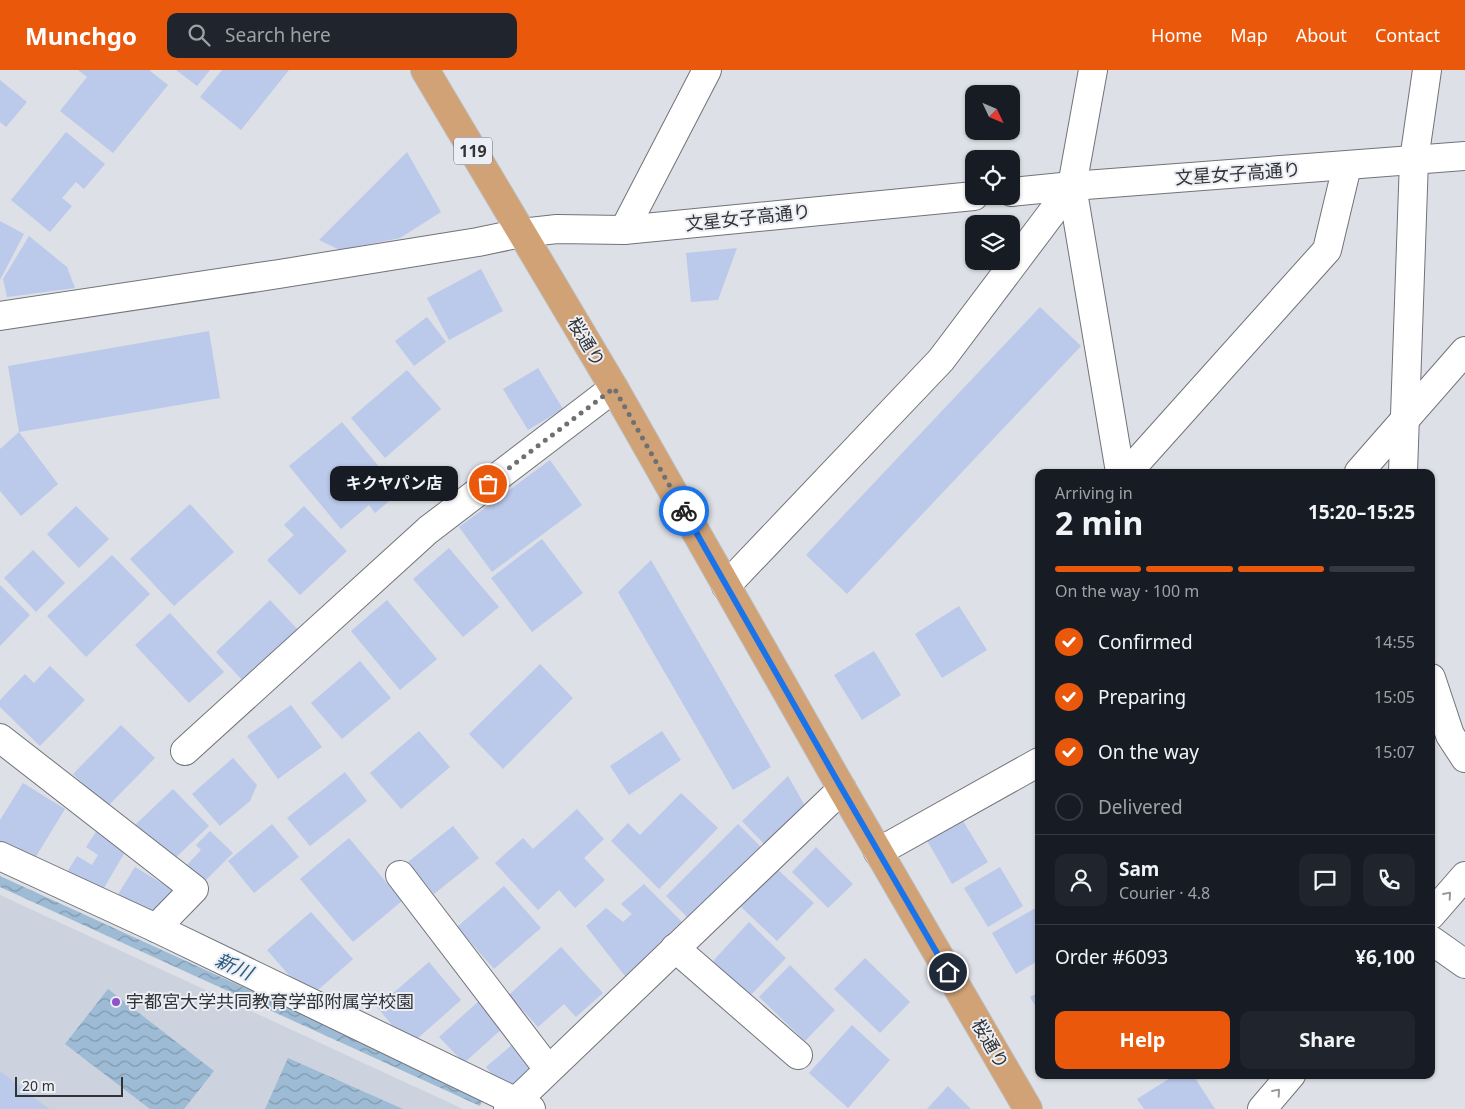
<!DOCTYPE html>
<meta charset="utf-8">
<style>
:root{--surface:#171b24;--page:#20242c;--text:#f1f3f6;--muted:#9ea1a6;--line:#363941;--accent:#ea580c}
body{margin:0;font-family:"Noto Sans","Noto Sans JP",sans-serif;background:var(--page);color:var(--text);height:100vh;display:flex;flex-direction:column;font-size:19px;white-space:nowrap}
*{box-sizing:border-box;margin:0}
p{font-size:16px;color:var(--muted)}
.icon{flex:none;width:28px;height:28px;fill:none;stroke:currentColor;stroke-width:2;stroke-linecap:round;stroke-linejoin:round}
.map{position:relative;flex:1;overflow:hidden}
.details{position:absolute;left:1035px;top:399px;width:400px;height:610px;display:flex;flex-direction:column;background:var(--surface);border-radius:10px;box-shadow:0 1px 4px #0004}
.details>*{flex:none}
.needle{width:32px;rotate:134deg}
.tools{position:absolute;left:965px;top:15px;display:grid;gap:10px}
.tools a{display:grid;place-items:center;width:55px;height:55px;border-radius:10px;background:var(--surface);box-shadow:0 1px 4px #0004;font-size:25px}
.scale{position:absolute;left:15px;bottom:12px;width:108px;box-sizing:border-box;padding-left:5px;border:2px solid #323335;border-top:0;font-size:14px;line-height:18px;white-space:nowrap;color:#323335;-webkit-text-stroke:4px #ebeef4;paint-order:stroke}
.pin{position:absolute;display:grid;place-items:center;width:42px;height:42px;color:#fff;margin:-21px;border:2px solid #fff;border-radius:50%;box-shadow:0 1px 5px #0007}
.courier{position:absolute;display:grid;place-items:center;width:50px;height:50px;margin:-25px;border:4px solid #1a73e8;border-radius:50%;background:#fff;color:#222;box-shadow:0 1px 6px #0007}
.bubble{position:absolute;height:35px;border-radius:10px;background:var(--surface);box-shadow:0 1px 4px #0004;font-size:16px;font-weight:700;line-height:35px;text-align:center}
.headline em{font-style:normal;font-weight:700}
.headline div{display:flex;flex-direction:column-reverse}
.headline{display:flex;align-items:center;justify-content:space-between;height:85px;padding:0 20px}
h1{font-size:32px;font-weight:700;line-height:38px}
.bar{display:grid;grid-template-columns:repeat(4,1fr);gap:8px 5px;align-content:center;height:60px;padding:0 20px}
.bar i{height:6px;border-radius:4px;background:var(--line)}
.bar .on{background:var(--accent)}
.bar p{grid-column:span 4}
.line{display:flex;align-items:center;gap:12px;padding:0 20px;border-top:1px solid var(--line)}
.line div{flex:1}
.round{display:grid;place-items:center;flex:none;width:52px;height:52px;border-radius:10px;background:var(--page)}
ol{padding:0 20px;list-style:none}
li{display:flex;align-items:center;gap:15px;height:55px}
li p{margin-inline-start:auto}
li .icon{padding:5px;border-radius:50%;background:var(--accent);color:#fff;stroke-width:4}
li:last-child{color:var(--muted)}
li i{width:28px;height:28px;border:2px solid var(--line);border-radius:50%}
.button{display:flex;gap:10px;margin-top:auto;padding:10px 20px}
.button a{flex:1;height:58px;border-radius:10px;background:var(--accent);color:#fff;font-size:20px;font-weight:700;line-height:58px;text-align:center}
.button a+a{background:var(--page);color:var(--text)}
header{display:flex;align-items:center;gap:30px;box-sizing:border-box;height:70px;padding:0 25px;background:var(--accent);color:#fff}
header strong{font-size:24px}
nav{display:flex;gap:28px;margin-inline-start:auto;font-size:18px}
.search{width:350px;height:45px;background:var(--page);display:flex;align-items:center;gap:12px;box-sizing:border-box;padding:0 18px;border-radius:10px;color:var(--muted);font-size:19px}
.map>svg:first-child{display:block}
.built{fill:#cdd2df}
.water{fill:url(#water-waves)}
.building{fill:#bbc9ea}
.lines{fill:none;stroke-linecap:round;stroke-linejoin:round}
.minor-casing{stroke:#717378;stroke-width:30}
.tertiary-casing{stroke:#717378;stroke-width:30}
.trunk-casing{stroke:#bdbebe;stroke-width:30}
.minor{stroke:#fff;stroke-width:28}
.tertiary{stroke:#fff;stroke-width:28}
.trunk{stroke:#d0a276;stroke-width:28}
.oneway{stroke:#98999a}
.done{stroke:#6e7073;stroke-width:5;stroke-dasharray:0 9}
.route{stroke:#1a73e8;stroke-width:6}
.poi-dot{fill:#8f52c9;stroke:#ebeef4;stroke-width:2}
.labels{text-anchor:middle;stroke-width:4;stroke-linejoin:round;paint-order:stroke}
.shield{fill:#ebeef4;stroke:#6a6b6e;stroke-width:1}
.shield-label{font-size:16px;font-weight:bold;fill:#323335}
.street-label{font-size:18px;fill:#323335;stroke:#ebeef4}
.poi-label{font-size:18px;fill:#323335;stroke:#ebeef4;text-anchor:start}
.water-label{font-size:19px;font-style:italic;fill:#2a597d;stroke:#ebeef4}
</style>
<header>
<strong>Munchgo</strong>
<div class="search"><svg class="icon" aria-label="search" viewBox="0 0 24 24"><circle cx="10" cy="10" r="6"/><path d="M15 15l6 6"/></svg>Search here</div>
<nav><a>Home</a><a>Map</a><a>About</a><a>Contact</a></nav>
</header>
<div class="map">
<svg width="1465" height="1039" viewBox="0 0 1465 1039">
<defs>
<pattern id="water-waves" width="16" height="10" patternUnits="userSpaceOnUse" patternTransform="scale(1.25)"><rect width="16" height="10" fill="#9dbbd4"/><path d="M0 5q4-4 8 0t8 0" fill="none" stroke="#8199ad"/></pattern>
</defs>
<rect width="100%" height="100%" fill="#dde0e6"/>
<!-- built -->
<path class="built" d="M0 825 463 1039H0Z"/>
<!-- water -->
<g class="water">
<path d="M0 806 484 1027 480 1036 0 817Z"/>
<path d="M108 919 214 1001 184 1039H150L65 974Z"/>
<path d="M288 988 403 1039H265Z"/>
</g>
<!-- building -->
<g class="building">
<path d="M78 0H149L168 15 113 83 60 41 87 7Z"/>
<path d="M176 0H210L197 16Z"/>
<path d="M222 0H289L241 60 200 27Z"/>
<path d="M0 10 27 32 6 57 0 52Z"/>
<path d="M66 62 105 94 84 119 76 112 62 128 72 136 50 162 11 130Z"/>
<path d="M407 82 441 142 400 168 340 180 319 170Z"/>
<path d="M0 151 24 164 0 210Z"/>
<path d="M29 166 67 197 75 218 7 227 3 209Z"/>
<path d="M737 178 718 230 691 232 686 183Z"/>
<path d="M481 199 503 241 449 270 427 228Z"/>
<path d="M1040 237 1081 276 847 524 806 485Z"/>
<path d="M427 247 446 272 414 296 395 271Z"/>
<path d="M209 261 220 328 19 362 8 296Z"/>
<path d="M538 298 563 339 528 360 503 319Z"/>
<path d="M407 300 441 339 385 388 351 348Z"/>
<path d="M342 352 394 415 387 420 394 427 375 443 369 435 341 459 289 396Z"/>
<path d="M19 362 58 414 21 446 0 421V379Z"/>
<path d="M550 390 582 435 492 502 459 457Z"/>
<path d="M190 434 234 482 174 536 130 489Z"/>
<path d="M76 436 109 469 79 498 47 464Z"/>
<path d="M304 436 347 481 300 525 267 490 294 465 284 455Z"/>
<path d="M542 469 583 523 532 562 491 508Z"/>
<path d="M449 478 499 537 463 567 413 509Z"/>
<path d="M33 480 65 513 36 542 4 508Z"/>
<path d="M112 485 150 524 86 587 47 546Z"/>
<path d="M651 490 771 697 733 720 618 522Z"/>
<path d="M0 515 30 545 0 576Z"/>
<path d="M270 530 299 561 245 613 216 582Z"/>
<path d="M387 530 437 589 400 620 351 561Z"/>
<path d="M959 536 987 580 942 608 915 564Z"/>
<path d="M170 543 224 602 189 633 135 575Z"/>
<path d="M874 581 901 625 862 650 834 605Z"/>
<path d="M360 591 391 628 342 669 311 633Z"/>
<path d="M540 594 573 628 503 699 469 664Z"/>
<path d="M50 596 85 630 40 676 0 637V630L25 604 34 613Z"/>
<path d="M291 635 322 677 278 709 247 666Z"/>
<path d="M121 655 155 688 107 737 73 704Z"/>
<path d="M419 661 450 697 401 739 370 703Z"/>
<path d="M662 661 681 690 629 725 610 696Z"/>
<path d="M233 688 257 715 250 731 220 756 192 724Z"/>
<path d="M345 702 367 731 310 776 287 748Z"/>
<path d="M788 706 809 743 771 781 742 751Z"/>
<path d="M23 713 65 739 32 793 0 774V750Z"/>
<path d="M173 719 209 756 171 792 135 755Z"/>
<path d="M681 723 718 758 659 819 611 771 628 753 640 765Z"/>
<path d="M577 739 604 769 584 788 605 810 575 838 559 820 538 840 495 793 523 768 533 779Z"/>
<path d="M960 746 988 792 952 814 925 767Z"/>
<path d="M272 754 299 787 254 823 228 791Z"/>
<path d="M738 754 766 782 694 854 666 826Z"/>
<path d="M453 756 479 788 434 824 408 792Z"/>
<path d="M98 759 128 777 98 828 64 807 77 786 92 795 98 785 86 777Z"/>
<path d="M210 761 233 783 204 812 187 795 201 780 196 775Z"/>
<path d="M349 768 402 831 353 872 300 809Z"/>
<path d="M816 777 853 814 828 838 792 802Z"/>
<path d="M135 797 178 823 160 852 117 826Z"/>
<path d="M1000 797 1023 836 988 857 964 818Z"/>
<path d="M776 798 814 833 777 871 740 836Z"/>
<path d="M644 814 685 855 628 910 586 856 606 838 623 852 632 844 621 834Z"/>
<path d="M504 816 541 858 494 899 457 857Z"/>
<path d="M1039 836V890L1016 904 992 863Z"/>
<path d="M311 842 353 889 309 928 267 880Z"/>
<path d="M749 852 786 888 750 926 713 891Z"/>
<path d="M561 877 603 923 576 947 564 934 538 957 509 925Z"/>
<path d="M865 888 910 932 880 963 834 919Z"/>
<path d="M429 892 461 930 418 968 401 966 377 937Z"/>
<path d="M790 895 835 940 805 971 759 927Z"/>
<path d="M1039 922V942L1030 927Z"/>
<path d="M480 930 504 957 464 993 439 967Z"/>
<path d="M852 955 890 990 848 1038 809 1003Z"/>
<path d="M514 973 534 997 506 1021 486 997Z"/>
<path d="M0 1001 49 1039H0Z"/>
<path d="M1175 1005H1193L1215 1039H1144L1137 1029Z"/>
<path d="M948 1016 971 1039H927Z"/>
</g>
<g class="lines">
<!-- minor casing -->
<g class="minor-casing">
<g id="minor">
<path d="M1093 0 1072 116 1120 402"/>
<path d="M624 160 707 0"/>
<path d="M0 246 279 204 478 172 521 163"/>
<path d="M1128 402 1327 180 1347 96"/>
<path d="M1359 402 1465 281"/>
<path d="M1403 402 1414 90 1427 0"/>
<path d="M726 516 941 290 1072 116"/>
<path d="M1431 608 1450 665 1465 688"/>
<path d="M0 668 194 819 156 858"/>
<path d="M185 681 428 460 614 318"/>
<path d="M878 782 1039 692"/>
<path d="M0 786 156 858 531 1039"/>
<path d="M400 805 548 999"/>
<path d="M1431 845 1465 806"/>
<path d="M1431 870 1465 894"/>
<path d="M675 878 798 985"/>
<path d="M508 1039 842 719"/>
<path d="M1262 1039 1291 1005"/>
</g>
</g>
<!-- tertiary casing -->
<g class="tertiary-casing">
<g id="tertiary">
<path d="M1011 122 1072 116 1465 86"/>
<path d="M521 163 557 159 624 160 974 126"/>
</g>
</g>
<!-- trunk casing -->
<g class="trunk-casing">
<path id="trunk" d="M425 0 614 318 842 719 1028 1039"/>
</g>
<!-- minor -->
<use href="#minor" class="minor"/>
<!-- tertiary -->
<use href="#tertiary" class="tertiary"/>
<!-- trunk -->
<use href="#trunk" class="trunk"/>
</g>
<!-- one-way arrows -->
<defs><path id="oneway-chevron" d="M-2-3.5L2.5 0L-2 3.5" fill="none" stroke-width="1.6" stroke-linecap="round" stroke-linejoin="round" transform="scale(1.25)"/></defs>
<g class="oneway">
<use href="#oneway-chevron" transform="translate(1448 825) rotate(-49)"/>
<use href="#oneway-chevron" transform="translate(1277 1022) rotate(-49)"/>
</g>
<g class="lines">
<!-- done -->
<path class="done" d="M488 414 614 318 684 441"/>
<!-- route -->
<path class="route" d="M684 441 842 719 948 902"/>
</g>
<!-- markers -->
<circle class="poi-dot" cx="116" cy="932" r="5"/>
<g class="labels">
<!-- shield labels -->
<rect class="shield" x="454" y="67.5" width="38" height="27" rx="4"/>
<g class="shield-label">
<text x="473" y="87">119</text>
</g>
<!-- street labels -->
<g class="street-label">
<text transform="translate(1238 104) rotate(-4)" y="6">文星女子高通り</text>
<text transform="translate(748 148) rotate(-6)" y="6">文星女子高通り</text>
<text transform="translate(586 272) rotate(59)" y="6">桜通り</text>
<text transform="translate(990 974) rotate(60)" y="6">桜通り</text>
</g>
<!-- poi labels -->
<g class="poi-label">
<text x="126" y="938">宇都宮大学共同教育学部附属学校園</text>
</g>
<!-- water labels -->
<g class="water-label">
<text transform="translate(234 896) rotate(24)" y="7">新川</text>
</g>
</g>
</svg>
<div class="tools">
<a><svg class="needle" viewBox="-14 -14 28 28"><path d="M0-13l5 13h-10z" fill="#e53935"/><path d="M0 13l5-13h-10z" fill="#9ea1a6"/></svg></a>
<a><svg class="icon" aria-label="locate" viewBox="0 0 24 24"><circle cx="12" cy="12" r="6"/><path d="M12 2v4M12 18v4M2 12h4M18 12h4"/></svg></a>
<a><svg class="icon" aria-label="layers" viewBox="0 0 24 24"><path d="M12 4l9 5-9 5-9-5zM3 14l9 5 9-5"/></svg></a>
</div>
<div class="scale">20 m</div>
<div class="pin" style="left:488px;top:414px;background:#ea580c"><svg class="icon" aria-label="bag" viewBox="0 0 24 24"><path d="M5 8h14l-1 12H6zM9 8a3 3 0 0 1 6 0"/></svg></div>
<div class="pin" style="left:948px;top:902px;background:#1f2937"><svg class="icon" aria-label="home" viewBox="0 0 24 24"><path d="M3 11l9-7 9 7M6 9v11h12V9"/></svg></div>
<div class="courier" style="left:684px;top:441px"><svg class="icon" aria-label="bike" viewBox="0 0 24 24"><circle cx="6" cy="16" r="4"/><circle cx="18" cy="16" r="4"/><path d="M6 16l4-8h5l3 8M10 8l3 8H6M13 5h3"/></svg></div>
<div class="bubble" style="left:330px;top:396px;width:128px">キクヤパン店</div>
<section class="details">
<div class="headline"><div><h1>2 min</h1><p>Arriving in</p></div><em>15:20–15:25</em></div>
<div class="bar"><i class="on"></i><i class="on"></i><i class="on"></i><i></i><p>On the way · 100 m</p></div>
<ol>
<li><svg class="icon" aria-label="check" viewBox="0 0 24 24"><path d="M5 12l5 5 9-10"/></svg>Confirmed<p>14:55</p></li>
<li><svg class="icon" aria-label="check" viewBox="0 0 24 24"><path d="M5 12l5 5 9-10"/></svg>Preparing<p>15:05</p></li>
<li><svg class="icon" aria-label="check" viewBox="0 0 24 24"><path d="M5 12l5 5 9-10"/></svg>On the way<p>15:07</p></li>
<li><i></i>Delivered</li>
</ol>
<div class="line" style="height:90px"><a class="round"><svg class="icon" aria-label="person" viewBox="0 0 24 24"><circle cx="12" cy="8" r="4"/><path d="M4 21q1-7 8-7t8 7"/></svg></a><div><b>Sam</b><p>Courier · 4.8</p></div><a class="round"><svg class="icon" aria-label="chat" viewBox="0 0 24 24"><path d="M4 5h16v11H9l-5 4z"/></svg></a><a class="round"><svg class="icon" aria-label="phone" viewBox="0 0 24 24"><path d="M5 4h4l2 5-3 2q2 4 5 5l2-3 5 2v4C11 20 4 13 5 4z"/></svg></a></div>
<div class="line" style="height:65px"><div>Order #6093</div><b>¥6,100</b></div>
<div class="button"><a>Help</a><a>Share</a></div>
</section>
</div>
